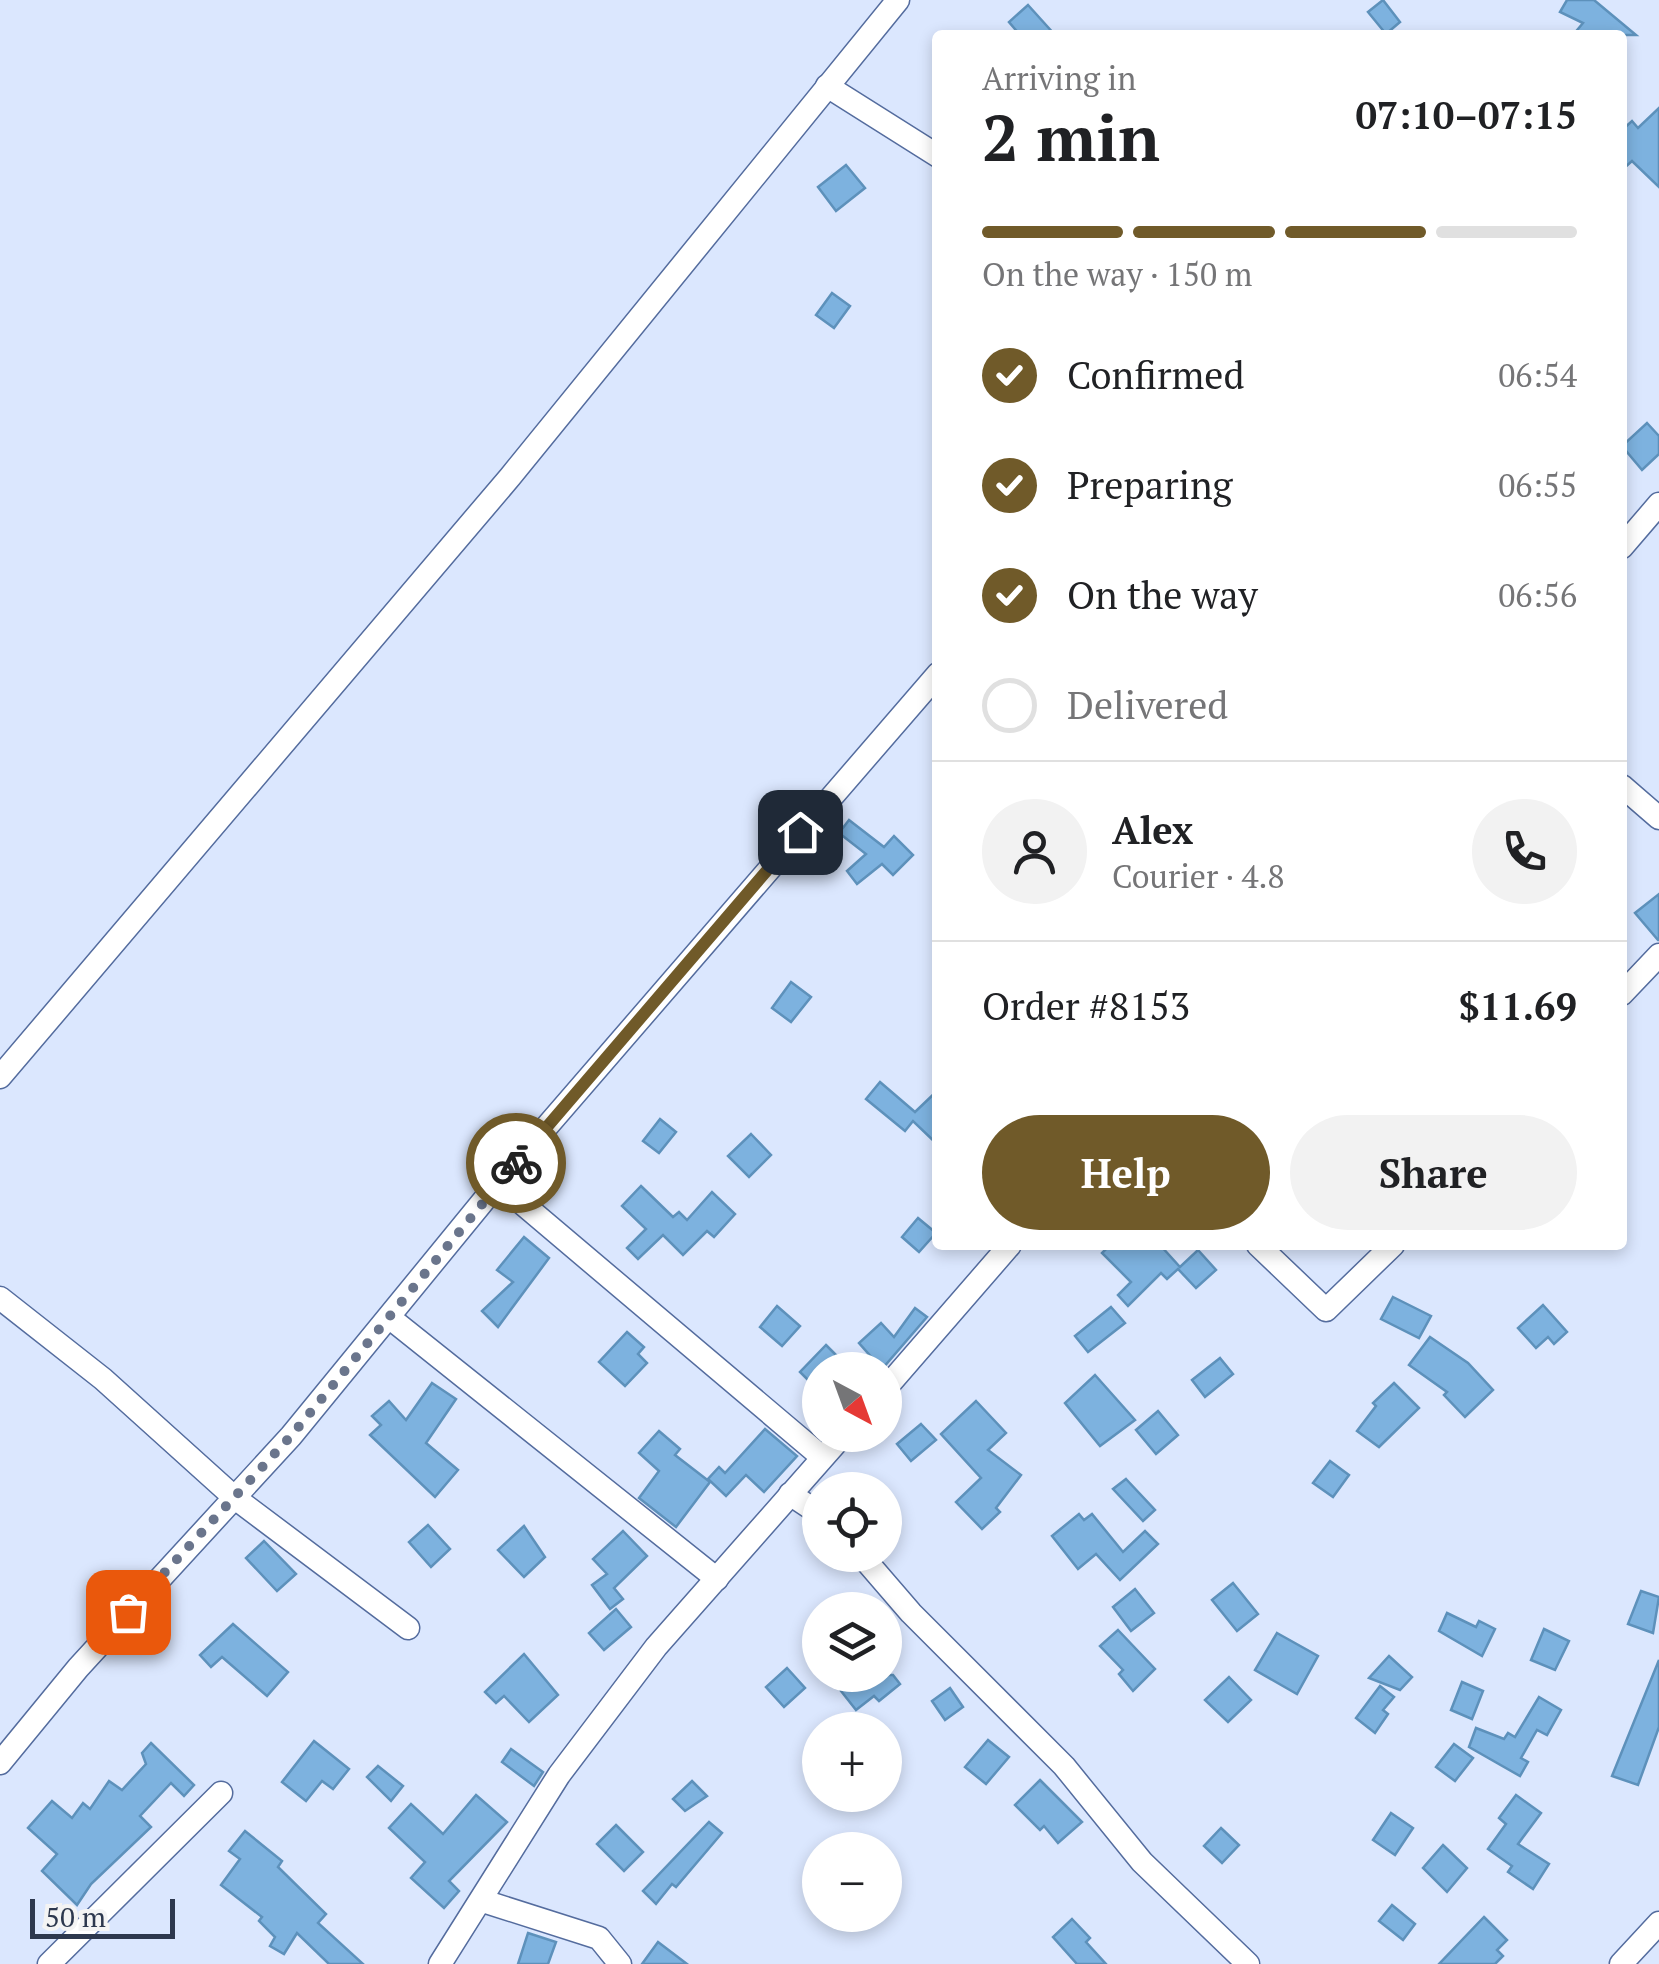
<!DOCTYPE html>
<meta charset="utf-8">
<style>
:root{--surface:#fff;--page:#f2f2f2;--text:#202124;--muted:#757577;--line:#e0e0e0;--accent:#705a29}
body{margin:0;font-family:"PT Serif",serif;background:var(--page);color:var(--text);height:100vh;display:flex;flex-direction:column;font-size:38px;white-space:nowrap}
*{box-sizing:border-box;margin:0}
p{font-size:32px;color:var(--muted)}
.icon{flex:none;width:55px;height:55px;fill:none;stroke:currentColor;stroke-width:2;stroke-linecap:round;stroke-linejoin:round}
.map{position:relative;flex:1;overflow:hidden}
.side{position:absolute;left:932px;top:30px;width:695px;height:1220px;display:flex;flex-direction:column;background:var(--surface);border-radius:10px;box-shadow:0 5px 15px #0003}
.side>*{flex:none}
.needle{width:65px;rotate:139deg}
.tools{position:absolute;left:802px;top:1352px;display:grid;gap:20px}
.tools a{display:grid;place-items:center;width:100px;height:100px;border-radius:50%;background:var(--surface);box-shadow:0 5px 15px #0003;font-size:50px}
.scale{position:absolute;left:30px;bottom:25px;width:145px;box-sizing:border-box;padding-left:10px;border:5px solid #2d384e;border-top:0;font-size:28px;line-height:35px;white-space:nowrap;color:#2d384e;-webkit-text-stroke:8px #f4f4f4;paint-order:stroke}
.pin{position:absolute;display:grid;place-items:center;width:85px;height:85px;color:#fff;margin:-42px;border-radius:20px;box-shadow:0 5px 15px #0006}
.courier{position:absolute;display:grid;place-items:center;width:100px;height:100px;margin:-50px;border:8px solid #705a29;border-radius:50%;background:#fff;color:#222;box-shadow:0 2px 12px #0007}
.overview em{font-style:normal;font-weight:700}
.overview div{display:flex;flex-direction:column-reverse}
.overview{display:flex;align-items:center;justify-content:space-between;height:170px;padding:0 50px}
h1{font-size:65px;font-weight:700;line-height:75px}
.bar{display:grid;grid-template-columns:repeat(4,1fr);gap:15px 10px;align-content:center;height:120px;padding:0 50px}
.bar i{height:12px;border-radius:8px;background:var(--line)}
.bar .on{background:var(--accent)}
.bar p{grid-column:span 4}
.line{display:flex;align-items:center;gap:25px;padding:0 50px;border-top:2px solid var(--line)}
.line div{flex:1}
.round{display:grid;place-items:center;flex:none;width:105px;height:105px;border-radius:52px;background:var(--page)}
ol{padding:0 50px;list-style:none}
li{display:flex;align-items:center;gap:30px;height:110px}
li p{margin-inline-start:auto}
li .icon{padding:10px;border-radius:50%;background:var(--accent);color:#fff;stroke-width:4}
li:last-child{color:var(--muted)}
li i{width:55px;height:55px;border:5px solid var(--line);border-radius:50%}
.button{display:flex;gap:20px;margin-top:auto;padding:20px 50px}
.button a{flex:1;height:115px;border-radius:60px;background:var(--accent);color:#fff;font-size:40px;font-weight:700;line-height:115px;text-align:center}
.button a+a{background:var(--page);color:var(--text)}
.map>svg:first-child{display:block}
.building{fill:#7db2df;stroke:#5d91bb;stroke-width:2.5}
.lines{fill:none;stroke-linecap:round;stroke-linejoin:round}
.minor-casing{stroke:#546c9e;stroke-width:25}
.minor{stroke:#fff;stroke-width:22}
.done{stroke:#6a758c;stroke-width:10;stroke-dasharray:0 18}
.route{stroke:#705a29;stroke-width:12}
</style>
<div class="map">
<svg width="1659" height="1964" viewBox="0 0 1659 1964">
<rect width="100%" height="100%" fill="#dbe7fe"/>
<!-- building -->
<g class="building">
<path d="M1383 0 1400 22 1386 34 1368 12Z"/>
<path d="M1567 0H1594L1636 35H1573L1583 23 1560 12Z"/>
<path d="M1028 5 1055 35H1020L1009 22Z"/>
<path d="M1659 108V187L1632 161 1622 170V130L1632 121 1638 128Z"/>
<path d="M846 165 865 188 836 211 818 187Z"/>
<path d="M832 293 850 306 834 328 816 315Z"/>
<path d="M1647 423 1659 436V454L1642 470 1622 446Z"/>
<path d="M849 820 884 847 894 836 913 855 893 875 882 864 857 884 847 871 866 854 839 833Z"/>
<path d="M1659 894V940H1658L1635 913Z"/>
<path d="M791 982 811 997 791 1022 772 1008Z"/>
<path d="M880 1082 915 1112 938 1090V1145L913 1121 905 1131 866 1099Z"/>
<path d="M660 1119 676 1132 659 1153 643 1141Z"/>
<path d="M751 1134 771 1155 749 1177 728 1156Z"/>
<path d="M641 1186 673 1217 679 1212 687 1220 712 1192 735 1214 714 1237 707 1231 683 1255 663 1235 638 1259 627 1248 646 1229 622 1206Z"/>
<path d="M918 1218 936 1233 919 1252 902 1237Z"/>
<path d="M524 1237 549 1258 498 1327 482 1311 513 1282 497 1270Z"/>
<path d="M1110 1245H1160L1180 1267 1198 1250 1216 1270 1196 1288 1178 1269 1167 1279 1161 1273 1128 1306 1118 1295 1131 1282 1102 1253Z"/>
<path d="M1393 1297 1431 1316 1419 1338 1381 1319Z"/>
<path d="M1543 1305 1567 1332 1554 1344 1548 1337 1536 1348 1518 1328Z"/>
<path d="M777 1306 800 1326 782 1346 760 1327Z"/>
<path d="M1111 1307 1125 1323 1088 1352 1075 1336Z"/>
<path d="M915 1308 927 1317 882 1369 859 1343 881 1323 894 1337Z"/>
<path d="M627 1332 644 1347 638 1354 647 1363 625 1386 599 1362Z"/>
<path d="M1430 1337 1468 1363 1493 1390 1465 1417 1444 1395 1447 1392 1409 1365Z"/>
<path d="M826 1345 851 1370H820V1392L800 1372Z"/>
<path d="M1220 1358 1233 1374 1205 1397 1192 1380Z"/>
<path d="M1095 1375 1135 1420 1100 1446 1065 1403Z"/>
<path d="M432 1383 456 1399 426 1443 458 1470 435 1497 370 1435 381 1425 372 1416 389 1401 406 1420Z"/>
<path d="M1394 1383 1419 1408 1379 1447 1357 1431 1376 1406 1373 1403Z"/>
<path d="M976 1401 1006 1433 988 1450 1021 1475 996 1508 1000 1512 982 1529 956 1502 981 1478 941 1434Z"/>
<path d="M1158 1411 1178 1435 1156 1454 1136 1430Z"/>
<path d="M921 1424 936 1440 911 1461 897 1444Z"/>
<path d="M765 1429 797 1456 764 1492 746 1475 726 1496 708 1479 719 1467 725 1473Z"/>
<path d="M659 1431 680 1449 675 1455 710 1482 676 1527 639 1498 659 1471 639 1453Z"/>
<path d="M1330 1461 1349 1475 1333 1497 1313 1483Z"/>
<path d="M1126 1479 1155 1510 1143 1521 1113 1489Z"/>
<path d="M1079 1514 1084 1520 1092 1514 1123 1552 1145 1531 1158 1544 1120 1580 1096 1554 1078 1569 1052 1536Z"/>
<path d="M428 1525 450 1549 431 1567 409 1542Z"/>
<path d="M524 1526 545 1557 524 1577 498 1550Z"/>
<path d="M623 1531 647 1556 614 1588 623 1599 610 1609 592 1585 607 1574 593 1559Z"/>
<path d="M264 1541 296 1574 277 1591 246 1558Z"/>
<path d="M1233 1583 1258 1614 1237 1631 1212 1600Z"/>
<path d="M1135 1589 1154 1613 1131 1631 1113 1607Z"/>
<path d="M1641 1591 1659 1597 1653 1633 1628 1624Z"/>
<path d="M616 1609 631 1627 604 1650 589 1633Z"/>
<path d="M1447 1613 1476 1627 1479 1621 1495 1629 1482 1656 1439 1631Z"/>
<path d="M233 1624 288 1672 267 1696 222 1657 211 1667 200 1655Z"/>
<path d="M1544 1629 1569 1641 1555 1670 1531 1660Z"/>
<path d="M1118 1630 1155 1669 1133 1691 1119 1674 1123 1670 1100 1646Z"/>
<path d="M1277 1633 1318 1656 1297 1694 1255 1670Z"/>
<path d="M524 1654 558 1695 529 1722 504 1696 496 1703 485 1692Z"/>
<path d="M1389 1656 1412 1677 1400 1690 1369 1678Z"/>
<path d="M1659 1660V1727L1638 1785 1612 1776Z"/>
<path d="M787 1668 805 1688 784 1707 766 1687Z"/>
<path d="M861 1675H893L900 1684 879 1701 874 1696 856 1710 841 1691Z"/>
<path d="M1229 1677 1251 1700 1228 1722 1205 1700Z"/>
<path d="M1462 1682 1483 1691 1472 1719 1451 1710Z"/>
<path d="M1380 1686 1394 1697 1383 1710 1388 1714 1375 1733 1356 1718Z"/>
<path d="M950 1688 963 1707 945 1720 932 1701Z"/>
<path d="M1539 1697 1561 1710 1547 1735 1537 1730 1521 1758 1528 1762 1520 1776 1469 1747 1476 1728 1504 1739 1508 1733 1515 1737Z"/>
<path d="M988 1740 1009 1757 986 1784 965 1767Z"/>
<path d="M314 1741 349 1769 333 1789 322 1781 306 1801 282 1782Z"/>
<path d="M151 1743 194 1785 184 1796 171 1783 140 1816 151 1827 91 1884 77 1905 42 1871 57 1854 28 1828 52 1801 72 1818 83 1803 90 1809 109 1781 122 1790 146 1764 142 1753Z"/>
<path d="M1454 1744 1473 1758 1455 1781 1436 1767Z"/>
<path d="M511 1749 543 1772 534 1786 502 1762Z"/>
<path d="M378 1766 403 1786 391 1801 367 1777Z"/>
<path d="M1040 1780 1082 1822 1058 1843 1044 1826 1040 1830 1015 1805Z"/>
<path d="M692 1781 707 1796 685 1811 673 1799Z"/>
<path d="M476 1795 507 1822 449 1881 459 1891 444 1908 411 1878 425 1862 389 1828 411 1804 443 1834Z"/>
<path d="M1516 1795 1541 1813 1518 1844 1549 1864 1533 1889 1508 1872 1512 1866 1488 1849 1506 1824 1499 1818Z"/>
<path d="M1391 1813 1413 1828 1395 1855 1373 1840Z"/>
<path d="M709 1822 722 1833 676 1887 672 1884 656 1904 643 1891Z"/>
<path d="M616 1825 643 1852 624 1871 597 1844Z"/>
<path d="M1221 1828 1239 1845 1222 1863 1204 1846Z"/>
<path d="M245 1831 282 1861 278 1867 326 1914 318 1923 363 1964H329L297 1933 284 1954 270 1946 275 1937 259 1921 262 1917 221 1885 240 1859 229 1851Z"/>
<path d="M1443 1845 1467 1868 1447 1892 1423 1868Z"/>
<path d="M1392 1905 1415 1924 1403 1940 1379 1921Z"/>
<path d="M1484 1917 1507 1940 1497 1950 1503 1956 1495 1964H1439Z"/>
<path d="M1072 1919 1090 1938 1086 1942 1106 1964H1077L1053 1937Z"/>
<path d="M528 1933 556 1942 548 1964H518Z"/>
<path d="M658 1942 687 1964H642Z"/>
</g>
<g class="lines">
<!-- minor casing -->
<g class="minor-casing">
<g id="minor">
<path d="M827 86 938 156"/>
<path d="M1622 547 1659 504"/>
<path d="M1622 786 1659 818"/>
<path d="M1622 994 1659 955"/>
<path d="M0 1077 510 477 898 0"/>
<path d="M498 1183 822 1457"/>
<path d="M1258 1245 1326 1310 1393 1245"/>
<path d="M0 1298 103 1379 235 1498 408 1628"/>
<path d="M390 1318 717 1579"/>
<path d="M885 1389 1010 1245"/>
<path d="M790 1494 820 1514"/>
<path d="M861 1555 911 1613 1064 1766 1142 1862 1248 1964"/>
<path d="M0 1763 78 1668 291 1436 498 1183 938 674"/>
<path d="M483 1901 599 1938 620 1964"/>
<path d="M49 1964 221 1793"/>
<path d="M440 1964 559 1775 656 1647 843 1435"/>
<path d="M1621 1964 1659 1923"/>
</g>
</g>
<!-- minor -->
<use href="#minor" class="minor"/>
</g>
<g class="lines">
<!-- done -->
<path class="done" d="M128 1612 291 1436 516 1163"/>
<!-- route -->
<path class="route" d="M516 1163 800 832"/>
</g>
</svg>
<div class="tools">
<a><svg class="needle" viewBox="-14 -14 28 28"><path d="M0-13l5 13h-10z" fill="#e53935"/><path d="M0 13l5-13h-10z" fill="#757577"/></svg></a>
<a><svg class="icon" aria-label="locate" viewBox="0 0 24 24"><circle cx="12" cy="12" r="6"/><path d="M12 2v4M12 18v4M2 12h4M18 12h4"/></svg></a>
<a><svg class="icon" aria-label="layers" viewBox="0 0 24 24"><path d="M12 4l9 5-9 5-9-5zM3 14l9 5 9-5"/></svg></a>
<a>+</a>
<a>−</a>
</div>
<div class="scale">50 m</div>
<div class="pin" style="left:128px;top:1612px;background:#ea580c"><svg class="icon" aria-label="bag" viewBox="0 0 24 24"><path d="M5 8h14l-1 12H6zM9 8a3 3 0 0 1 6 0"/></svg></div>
<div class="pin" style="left:800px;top:832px;background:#1f2937"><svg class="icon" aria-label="home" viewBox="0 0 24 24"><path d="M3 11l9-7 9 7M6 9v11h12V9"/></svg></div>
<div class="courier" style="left:516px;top:1163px"><svg class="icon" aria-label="bike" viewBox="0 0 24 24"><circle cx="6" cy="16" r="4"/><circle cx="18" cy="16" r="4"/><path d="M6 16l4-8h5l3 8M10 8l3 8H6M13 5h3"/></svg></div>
<section class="side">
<div class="overview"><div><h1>2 min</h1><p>Arriving in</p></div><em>07:10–07:15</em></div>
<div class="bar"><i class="on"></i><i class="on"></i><i class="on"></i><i></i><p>On the way · 150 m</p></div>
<ol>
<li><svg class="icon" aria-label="check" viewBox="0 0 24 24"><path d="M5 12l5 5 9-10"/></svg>Confirmed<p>06:54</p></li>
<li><svg class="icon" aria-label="check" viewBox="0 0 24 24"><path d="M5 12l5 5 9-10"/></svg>Preparing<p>06:55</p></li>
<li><svg class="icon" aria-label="check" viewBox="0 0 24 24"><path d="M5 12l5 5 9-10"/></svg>On the way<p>06:56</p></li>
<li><i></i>Delivered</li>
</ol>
<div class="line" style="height:180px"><a class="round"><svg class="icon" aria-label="person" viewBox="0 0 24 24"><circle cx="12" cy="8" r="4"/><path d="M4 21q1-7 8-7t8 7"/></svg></a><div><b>Alex</b><p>Courier · 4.8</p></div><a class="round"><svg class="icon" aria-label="phone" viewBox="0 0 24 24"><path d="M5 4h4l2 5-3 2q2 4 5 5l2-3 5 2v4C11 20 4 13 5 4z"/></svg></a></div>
<div class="line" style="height:130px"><div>Order #8153</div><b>$11.69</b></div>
<div class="button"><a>Help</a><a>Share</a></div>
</section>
</div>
